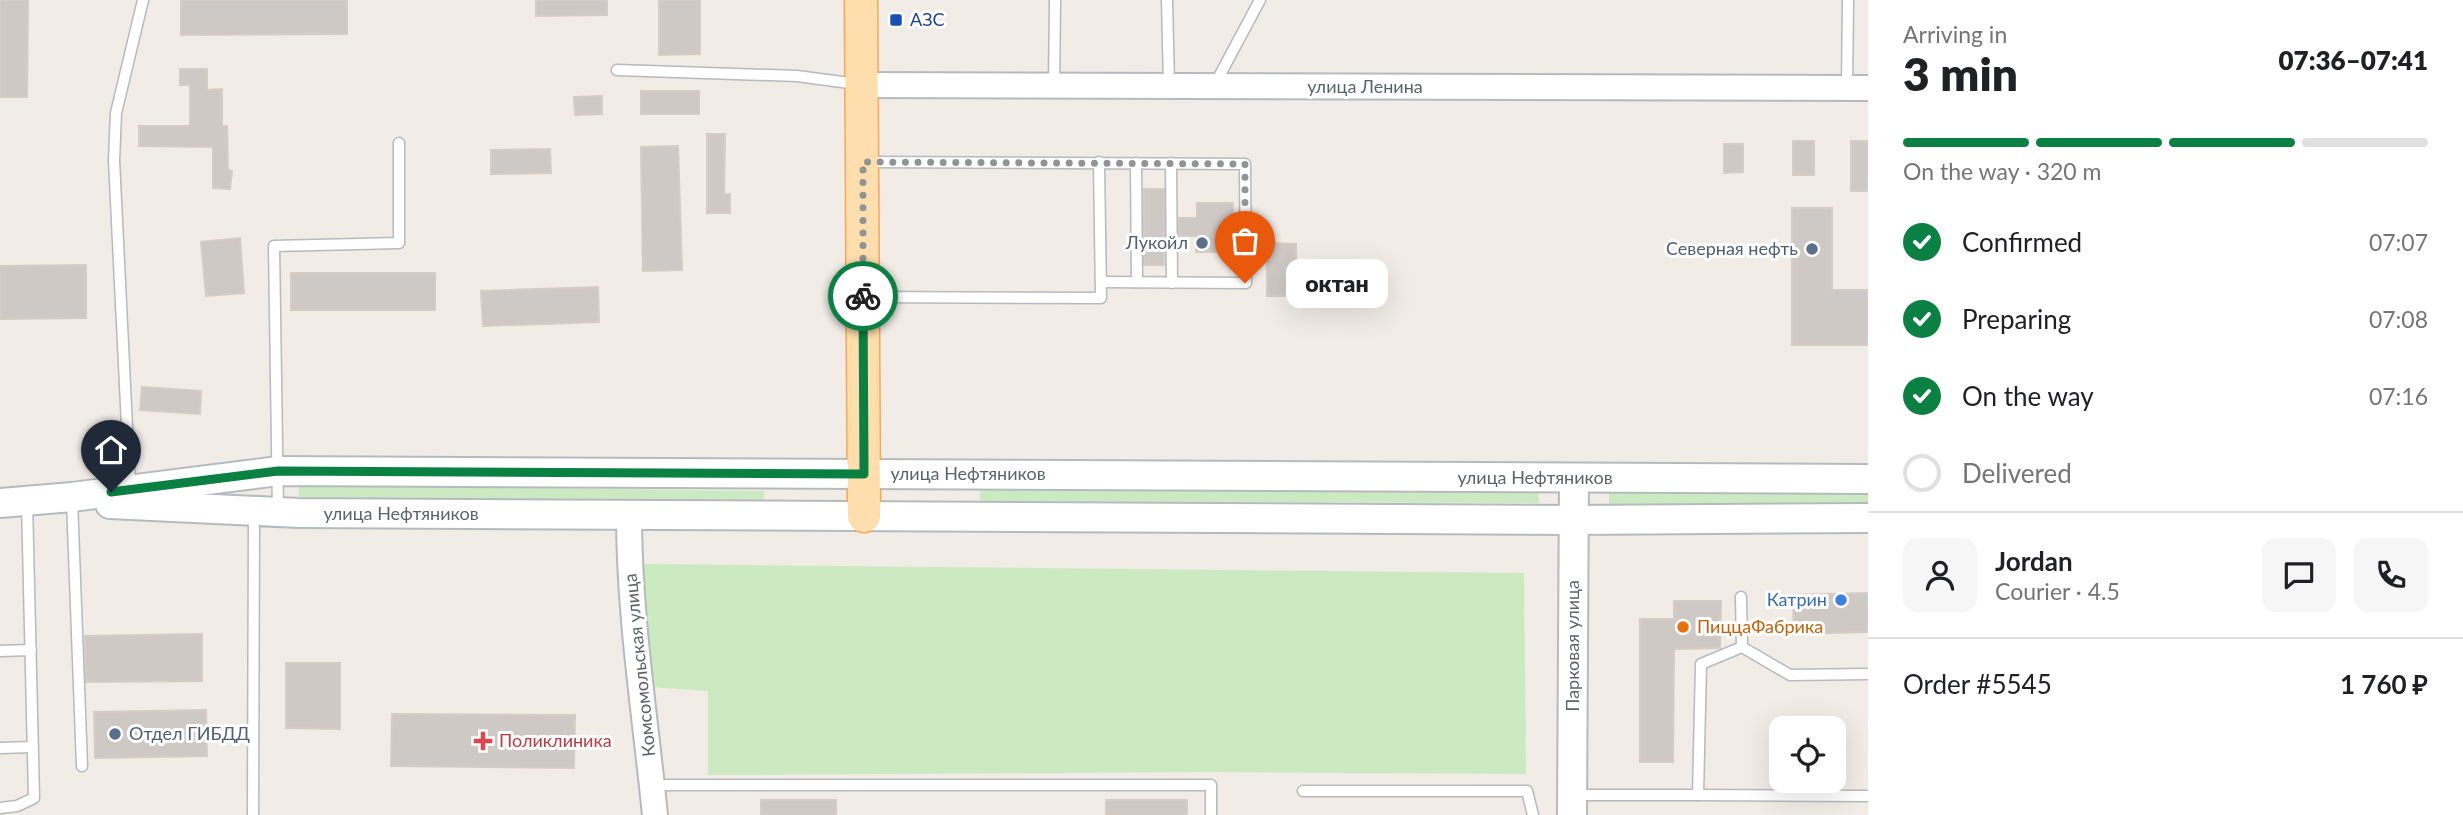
<!DOCTYPE html>
<meta charset="utf-8">
<style>
:root{--surface:#fff;--page:#f6f6f6;--text:#202124;--muted:#757577;--line:#e0e0e0;--accent:#0b8043}
body{margin:0;font-family:Lato,sans-serif;background:var(--page);color:var(--text);height:100vh;display:flex;flex-direction:column;font-size:26px;white-space:nowrap}
*{box-sizing:border-box;margin:0}
p{font-size:23px;color:var(--muted)}
.icon{flex:none;width:38px;height:38px;fill:none;stroke:currentColor;stroke-width:2;stroke-linecap:round;stroke-linejoin:round}
.map{position:relative;flex:1;overflow:hidden}
.details{display:flex;flex-direction:column;background:var(--surface);width:595px}
.details>*{flex:none}
.tools{position:absolute;left:1769px;top:716px;display:grid;gap:14px}
.tools a{display:grid;place-items:center;width:77px;height:77px;border-radius:14px;background:var(--surface);box-shadow:0 7px 28px #0002;font-size:35px}
.pin{position:absolute;display:grid;place-items:center;width:60px;height:60px;color:#fff;margin:-72px -30px;border-radius:50% 50% 50% 0;rotate:-45deg;box-shadow:0 0 7px #0007}
.pin .icon{rotate:45deg}
.courier{position:absolute;display:grid;place-items:center;width:70px;height:70px;margin:-35px;border:5px solid #0b8043;border-radius:50%;background:#fff;color:#222;box-shadow:0 2px 9px #0007}
.bubble{position:absolute;height:49px;border-radius:14px;background:var(--surface);box-shadow:0 7px 28px #0002;font-size:23px;font-weight:800;line-height:49px;text-align:center}
.head em{font-style:normal;font-weight:800}
.head div{display:flex;flex-direction:column-reverse}
.head{display:flex;align-items:center;justify-content:space-between;height:119px;padding:0 35px}
h1{font-size:46px;font-weight:800;line-height:52px}
.bar{display:grid;grid-template-columns:repeat(4,1fr);gap:10px 7px;align-content:center;height:84px;padding:0 35px}
.bar i{height:9px;border-radius:5px;background:var(--line)}
.bar .on{background:var(--accent)}
.bar p{grid-column:span 4}
.line{display:flex;align-items:center;gap:18px;padding:0 35px;border-top:2px solid var(--line)}
.line div{flex:1}
.round{display:grid;place-items:center;flex:none;width:74px;height:74px;border-radius:14px;background:var(--page)}
ol{padding:0 35px;list-style:none}
li{display:flex;align-items:center;gap:21px;height:77px}
li p{margin-inline-start:auto}
li .icon{padding:7px;border-radius:50%;background:var(--accent);color:#fff;stroke-width:4}
li:last-child{color:var(--muted)}
li i{width:38px;height:38px;border:4px solid var(--line);border-radius:50%}
main{display:flex;flex:1;min-height:0}
.map>svg:first-child{display:block}
.green{fill:#cbeac1}
.building{fill:#cec9c5;stroke:#d6ccc4;stroke-width:2}
.lines{fill:none;stroke-linecap:round;stroke-linejoin:round}
.service-casing{stroke:#b6babe;stroke-width:13}
.tertiary-casing{stroke:#b6babe;stroke-width:28}
.secondary-casing{stroke:#b4bbbf;stroke-width:32}
.primary-casing{stroke:#fca554;stroke-width:35}
.service{stroke:#fff;stroke-width:10}
.tertiary{stroke:#fff;stroke-width:24}
.secondary{stroke:#fff;stroke-width:28}
.primary{stroke:#ffdead;stroke-width:32}
.done{stroke:#919494;stroke-width:7;stroke-dasharray:0 12.6}
.route{stroke:#0b8043;stroke-width:9}
.transit-dot{fill:#1a4fb4;stroke:#fff;stroke-width:2.5}
.service-dot{fill:#5c6f8a;stroke:#fff;stroke-width:2.5}
.shop-dot{fill:#3f7fe0;stroke:#fff;stroke-width:2.5}
.food-dot{fill:#e8710a;stroke:#fff;stroke-width:2.5}
.health-dot{fill:#e0444e;stroke:#fff;stroke-width:2.5}
.labels{text-anchor:middle;stroke-width:6;stroke-linejoin:round;paint-order:stroke}
.transit-label{font-size:18px;fill:#164399;stroke:#fff;text-anchor:start}
.street-label{font-size:18px;fill:#5d6468;stroke:#fff}
.service-label{font-size:18px;fill:#4e5e75;stroke:#fff;text-anchor:end}
.shop-label{font-size:18px;fill:#366cbe;stroke:#fff;text-anchor:end}
.food-label{font-size:18px;fill:#c56008;stroke:#fff;text-anchor:start}
.health-label{font-size:18px;fill:#be3a42;stroke:#fff;text-anchor:start}
</style>
<main>
<div class="map">
<svg width="1868" height="815" viewBox="0 0 1868 815">
<rect width="100%" height="100%" fill="#f1ece6"/>
<!-- green -->
<g class="green">
<path d="M299 485 764 491V502L299 497Z"/>
<path d="M980 490 1539 492V503L980 501Z"/>
<path d="M1609 492 1868 493V505L1609 504Z"/>
<path d="M643 564 1524 573 1526 774 1206 772 708 775V691L648 687Z"/>
</g>
<!-- building -->
<g class="building">
<path d="M0 0H28L27 97H0Z"/>
<path d="M181 0H347V34L181 35Z"/>
<path d="M536 0H607V15L536 16Z"/>
<path d="M659 0H700V54L659 55Z"/>
<path d="M180 69H207V90L222 89V126H227L228 170 232 171 230 189 213 188V147L139 146V126H190V85H180Z"/>
<rect x="641" y="91" width="58" height="23"/>
<path d="M602 96V114L575 115 574 97Z"/>
<path d="M707 134H725L724 194H730V213H707Z"/>
<rect x="1793" y="141" width="21" height="34"/>
<rect x="1851" y="141" width="17" height="50"/>
<path d="M1724 144H1743V172L1724 173Z"/>
<path d="M678 146 682 270 643 271 641 147Z"/>
<path d="M550 149 551 173 491 174V150Z"/>
<rect x="1144" y="189" width="20" height="76"/>
<path d="M1197 203H1233V252H1196V236H1179V218H1197Z"/>
<path d="M1792 208H1832V290H1868V345H1792Z"/>
<path d="M240 238 244 293 206 296 201 242Z"/>
<path d="M1267 243 1296 244V296H1267Z"/>
<path d="M86 265V318L0 319V266Z"/>
<rect x="291" y="273" width="144" height="37"/>
<path d="M598 287 599 322 483 326 481 291Z"/>
<path d="M142 387 201 391 200 414 140 410Z"/>
<path d="M1868 593V632L1794 634 1793 595Z"/>
<path d="M1674 601H1721L1720 648 1674 649 1673 762H1640V619H1674Z"/>
<path d="M202 634V681L86 682 85 636Z"/>
<path d="M286 663H340V729L286 728Z"/>
<path d="M206 710 207 756 95 758 94 712Z"/>
<path d="M392 714 575 715 574 768 391 766Z"/>
<rect x="761" y="800" width="75" height="15"/>
<rect x="1106" y="800" width="81" height="15"/>
</g>
<g class="lines">
<!-- service casing -->
<g class="service-casing">
<g id="service">
<path d="M1167 0 1169 86"/>
<path d="M617 70 797 76 857 84"/>
<path d="M1054 85 1055 0"/>
<path d="M1214 86 1260 0"/>
<path d="M1847 87 1848 0"/>
<path d="M865 162 1245 164 1246 283 1101 282"/>
<path d="M1136 163 1137 282"/>
<path d="M1171 163 1172 283"/>
<path d="M867 297 1101 298 1099 162"/>
<path d="M130 488 114 160 116 113 143 0"/>
<path d="M72 500 82 766"/>
<path d="M278 511 274 246 399 243V143"/>
<path d="M1741 597 1742 647 1790 675 1868 674"/>
<path d="M0 651 31 650"/>
<path d="M0 748 33 747"/>
<path d="M654 785H1211V815"/>
<path d="M1303 791H1527L1533 815"/>
<path d="M1573 795H1698L1701 664 1742 647"/>
<path d="M1698 795 1868 796"/>
<path d="M0 808 17 806 34 798 27 502"/>
<path d="M253 815 254 513"/>
</g>
</g>
<!-- tertiary casing -->
<g class="tertiary-casing">
<g id="tertiary">
<path d="M862 85 1868 88"/>
<path d="M629 515C629 615 645 715 655 815"/>
</g>
</g>
<!-- secondary casing -->
<g class="secondary-casing">
<g id="secondary">
<path d="M0 503 72 497 278 471 1868 479"/>
<path d="M110 504 299 513 1574 520 1868 518"/>
<path d="M1572 815 1574 478"/>
</g>
</g>
<!-- primary casing -->
<g class="primary-casing">
<path id="primary" d="M861 0 864 516"/>
</g>
<!-- service -->
<use href="#service" class="service"/>
<!-- tertiary -->
<use href="#tertiary" class="tertiary"/>
<!-- secondary -->
<use href="#secondary" class="secondary"/>
<!-- primary -->
<use href="#primary" class="primary"/>
</g>
<g class="lines">
<!-- done -->
<path class="done" d="M863 296V162L1245 164V283"/>
<!-- route -->
<path class="route" d="M111 492 278 471 864 474 863 296"/>
</g>
<!-- markers -->
<rect class="transit-dot" x="889" y="13" width="14" height="14" rx="3.5"/>
<g class="service-dot">
<circle cx="1202" cy="243" r="7"/>
<circle cx="1812" cy="249" r="7"/>
<circle cx="115" cy="734" r="7"/>
</g>
<circle class="shop-dot" cx="1841" cy="600" r="7"/>
<circle class="food-dot" cx="1683" cy="627" r="7"/>
<path class="health-dot" d="M479.5 730.5h7v7h7v7h-7v7h-7v-7h-7v-7h7z"/>
<g class="labels">
<!-- transit labels -->
<g class="transit-label">
<text x="910" y="26">АЗС</text>
</g>
<!-- street labels -->
<g class="street-label">
<text x="1365" y="93">улица Ленина</text>
<text x="968" y="480">улица Нефтяников</text>
<text x="1535" y="484">улица Нефтяников</text>
<text x="401" y="520">улица Нефтяников</text>
<text transform="translate(1573 646) rotate(-90)" y="6">Парковая улица</text>
<text transform="translate(640 665) rotate(-96)" y="6">Комсомольская улица</text>
</g>
<!-- service labels -->
<g class="service-label">
<text x="1188" y="249">Лукойл</text>
<text x="1798" y="255">Северная нефть</text>
<text x="129" y="740" text-anchor="start">Отдел ГИБДД</text>
</g>
<!-- shop labels -->
<g class="shop-label">
<text x="1827" y="606">Катрин</text>
</g>
<!-- food labels -->
<g class="food-label">
<text x="1697" y="633">ПиццаФабрика</text>
</g>
<!-- health labels -->
<g class="health-label">
<text x="499" y="747">Поликлиника</text>
</g>
</g>
</svg>
<div class="tools">
<a><svg class="icon" aria-label="locate" viewBox="0 0 24 24"><circle cx="12" cy="12" r="6"/><path d="M12 2v4M12 18v4M2 12h4M18 12h4"/></svg></a>
</div>
<div class="pin" style="left:1245px;top:283px;background:#ea580c"><svg class="icon" aria-label="bag" viewBox="0 0 24 24"><path d="M5 8h14l-1 12H6zM9 8a3 3 0 0 1 6 0"/></svg></div>
<div class="pin" style="left:111px;top:492px;background:#1f2937"><svg class="icon" aria-label="home" viewBox="0 0 24 24"><path d="M3 11l9-7 9 7M6 9v11h12V9"/></svg></div>
<div class="courier" style="left:863px;top:296px"><svg class="icon" aria-label="bike" viewBox="0 0 24 24"><circle cx="6" cy="16" r="4"/><circle cx="18" cy="16" r="4"/><path d="M6 16l4-8h5l3 8M10 8l3 8H6M13 5h3"/></svg></div>
<div class="bubble" style="left:1286px;top:259px;width:102px">октан</div>
</div>
<section class="details">
<div class="head"><div><h1>3 min</h1><p>Arriving in</p></div><em>07:36–07:41</em></div>
<div class="bar"><i class="on"></i><i class="on"></i><i class="on"></i><i></i><p>On the way · 320 m</p></div>
<ol>
<li><svg class="icon" aria-label="check" viewBox="0 0 24 24"><path d="M5 12l5 5 9-10"/></svg>Confirmed<p>07:07</p></li>
<li><svg class="icon" aria-label="check" viewBox="0 0 24 24"><path d="M5 12l5 5 9-10"/></svg>Preparing<p>07:08</p></li>
<li><svg class="icon" aria-label="check" viewBox="0 0 24 24"><path d="M5 12l5 5 9-10"/></svg>On the way<p>07:16</p></li>
<li><i></i>Delivered</li>
</ol>
<div class="line" style="height:126px"><a class="round"><svg class="icon" aria-label="person" viewBox="0 0 24 24"><circle cx="12" cy="8" r="4"/><path d="M4 21q1-7 8-7t8 7"/></svg></a><div><b>Jordan</b><p>Courier · 4.5</p></div><a class="round"><svg class="icon" aria-label="chat" viewBox="0 0 24 24"><path d="M4 5h16v11H9l-5 4z"/></svg></a><a class="round"><svg class="icon" aria-label="phone" viewBox="0 0 24 24"><path d="M5 4h4l2 5-3 2q2 4 5 5l2-3 5 2v4C11 20 4 13 5 4z"/></svg></a></div>
<div class="line" style="height:91px"><div>Order #5545</div><b>1 760 ₽</b></div>
</section>
</main>
